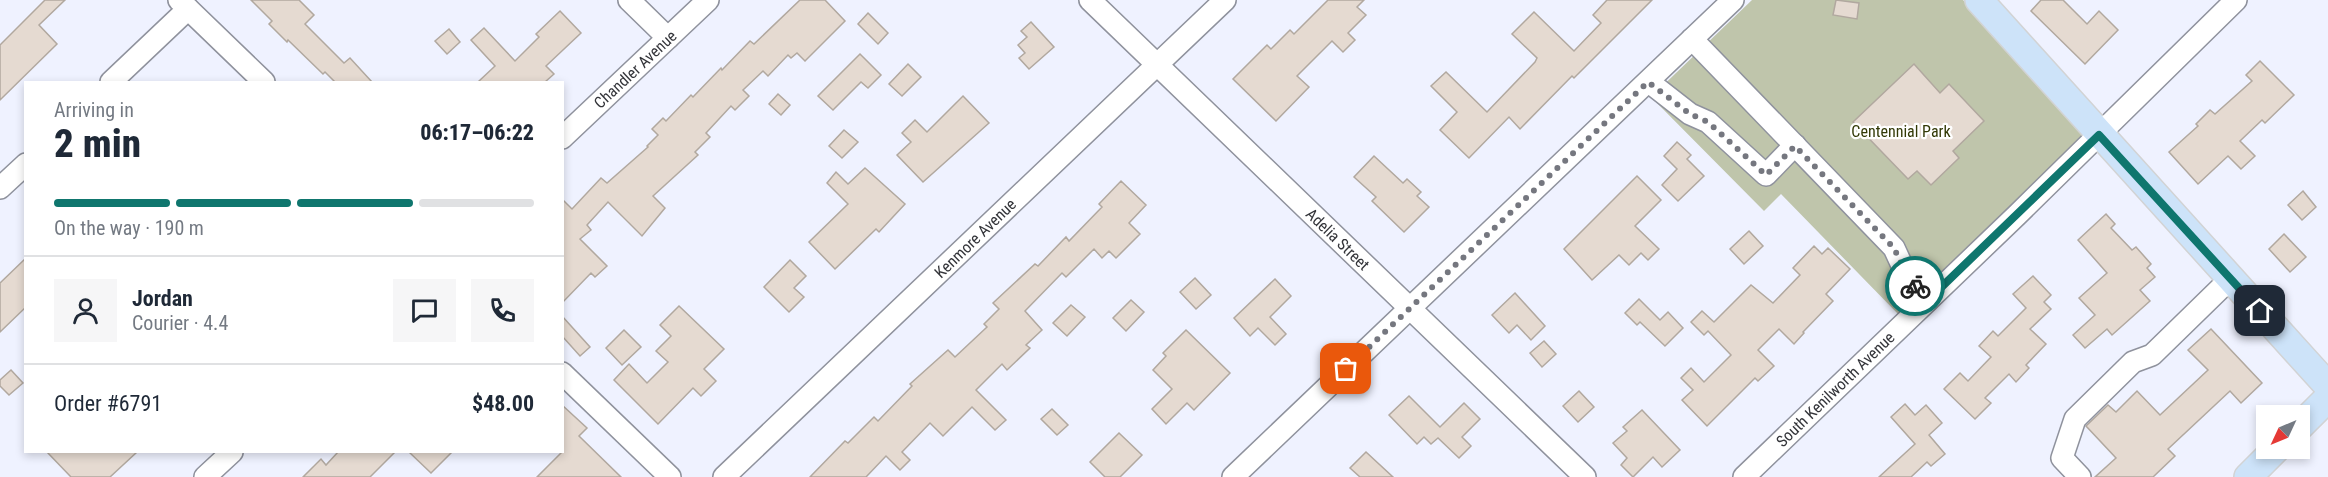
<!DOCTYPE html>
<meta charset="utf-8">
<style>
:root{--surface:#fff;--page:#f6f6f7;--text:#1f2937;--muted:#747a83;--line:#e0e1e3;--accent:#0f766e}
body{margin:0;font-family:"Roboto Condensed",sans-serif;background:var(--page);color:var(--text);height:100vh;display:flex;flex-direction:column;font-size:22px;white-space:nowrap}
*{box-sizing:border-box;margin:0}
p{font-size:20px;color:var(--muted)}
.icon{flex:none;width:33px;height:33px;fill:none;stroke:currentColor;stroke-width:2;stroke-linecap:round;stroke-linejoin:round}
.map{position:relative;flex:1;overflow:hidden}
.drawer{position:absolute;left:24px;top:81px;width:540px;height:372px;display:flex;flex-direction:column;background:var(--surface);border-radius:0px;box-shadow:0 3px 9px #0003}
.drawer>*{flex:none}
.needle{width:39px;rotate:226deg}
.buttons{position:absolute;left:2256px;top:405px;display:grid;gap:12px}
.buttons a{display:grid;place-items:center;width:54px;height:54px;border-radius:0px;background:var(--surface);box-shadow:0 3px 9px #0003;font-size:30px}
.pin{position:absolute;display:grid;place-items:center;width:51px;height:51px;color:#fff;margin:-26px;border-radius:12px;box-shadow:0 3px 9px #0006}
.courier{position:absolute;display:grid;place-items:center;width:60px;height:60px;margin:-30px;border:4px solid #0f766e;border-radius:50%;background:#fff;color:#222;box-shadow:0 2px 8px #0007}
.summary em{font-style:normal;font-weight:800}
.summary div{display:flex;flex-direction:column-reverse}
.summary{display:flex;align-items:center;justify-content:space-between;height:102px;padding:0 30px}
h1{font-size:39px;font-weight:800;line-height:45px}
.bar{display:grid;grid-template-columns:repeat(4,1fr);gap:9px 6px;align-content:center;height:72px;padding:0 30px}
.bar i{height:8px;border-radius:4px;background:var(--line)}
.bar .active{background:var(--accent)}
.bar p{grid-column:span 4}
.line{display:flex;align-items:center;gap:15px;padding:0 30px;border-top:2px solid var(--line)}
.line div{flex:1}
.round{display:grid;place-items:center;flex:none;width:63px;height:63px;border-radius:0px;background:var(--page)}
.map>svg:first-child{display:block}
.green{fill:#bfc5ab}
.building{fill:#e5dad1;stroke:#b1a89f;stroke-width:1.5}
.lines{fill:none;stroke-linecap:round;stroke-linejoin:round}
.minor-casing{stroke:#8f929d;stroke-width:24}
.major-casing{stroke:#d2d3d4;stroke-width:30}
.minor{stroke:#fff;stroke-width:21}
.major{stroke:#cde3f9;stroke-width:27}
.done{stroke:#75777f;stroke-width:6;stroke-dasharray:0 10.8}
.route{stroke:#0f766e;stroke-width:8}
.labels{text-anchor:middle;stroke-width:4.5;stroke-linejoin:round;paint-order:stroke}
.street-label{font-size:16px;fill:#34353a;stroke:#fff}
.park-label{font-size:16px;fill:#323906;stroke:#fff}
</style>
<div class="map">
<svg width="2328" height="477" viewBox="0 0 2328 477">
<rect width="100%" height="100%" fill="#eff2ff"/>
<!-- green -->
<path class="green" d="M1752 0H1963L2084 135 1898 314 1781 194 1764 211 1651 97Z"/>
<!-- building -->
<g class="building">
<path d="M45 0H65L39 25 57 44 0 100V45Z"/>
<path d="M251 0H299L314 15 305 24 344 63 350 58 372 82H335L325 72 323 74 288 40 287 42 269 24 272 21Z"/>
<path d="M800 0H825L845 21 805 61 797 53 791 58 788 55 768 76 763 71 743 90 749 96 735 110 731 106 706 133 710 137 695 152 698 155 653 196 665 208 642 236 608 202 587 225 591 230 580 239 607 266 595 277 591 273 562 303V199L572 209 601 178 607 183 648 147 647 146 658 135 652 129 663 118 666 121 691 95 693 97 721 68 722 70 750 41 754 44Z"/>
<path d="M1328 0H1364L1357 7 1366 15 1348 33 1355 40 1343 52 1332 41 1297 76 1309 87 1276 121 1233 79 1267 45 1271 49 1290 30 1294 34Z"/>
<path d="M1607 0H1652L1574 78 1572 76 1520 129 1509 117 1469 158 1440 130 1457 112 1431 86 1446 72 1487 112 1535 62 1537 58 1512 34 1534 12 1574 51 1601 23 1593 15Z"/>
<path d="M1836 0 1859 3 1857 19 1833 15Z"/>
<path d="M2041 0H2063L2087 24 2099 11 2118 30 2085 64 2031 11Z"/>
<path d="M560 11 581 33 546 66 554 74 545 82H478L495 66 471 40 484 28 515 61 539 37 536 34Z"/>
<path d="M868 13 888 33 878 44 858 24Z"/>
<path d="M1031 22 1054 47 1029 69 1019 58 1025 53 1018 45 1027 37 1021 31Z"/>
<path d="M449 29 460 42 447 54 435 41Z"/>
<path d="M860 54 881 75 868 88 861 82 833 110 818 96Z"/>
<path d="M2260 61 2294 95 2265 123 2262 120 2240 141 2255 156 2241 169 2228 156 2198 184 2169 152 2198 126 2196 124 2210 110 2215 114 2252 81 2246 75Z"/>
<path d="M908 64 921 77 902 96 889 84Z"/>
<path d="M1914 64 1940 93 1949 84 1984 121 1953 151 1959 158 1931 185 1917 171 1908 179 1853 122Z"/>
<path d="M778 94 790 105 781 115 769 104Z"/>
<path d="M963 96 989 123 923 182 897 155 911 142 902 133 915 120 927 132Z"/>
<path d="M844 130 858 142 842 158 829 146Z"/>
<path d="M1677 142 1691 155 1687 159 1704 176 1678 201 1662 185 1677 169 1664 156Z"/>
<path d="M1374 156 1403 183 1407 179 1421 192 1417 196 1429 207 1404 232 1372 201 1376 197 1354 177Z"/>
<path d="M865 168 905 204 879 232 876 229 835 269 809 242 848 204 827 183 836 172 848 184Z"/>
<path d="M1637 176 1661 200 1635 226 1659 249 1648 260 1641 253 1629 265 1619 255 1592 280 1564 249Z"/>
<path d="M1121 181 1146 205 1129 223 1140 234 1116 258 1109 251 1102 258 1094 249 1066 277 1062 273 1025 311 1042 330 1026 345 1030 348 1007 370 1002 364 976 390 1006 420 995 430 972 407 943 436 930 423 902 452 910 460 900 470 886 456 866 477H810L845 441 848 443 874 417 878 421 912 386 910 384 948 350 955 357 987 327 984 324 999 309 993 303 1035 264 1038 266 1066 237 1069 241 1102 207 1099 204Z"/>
<path d="M2303 191 2316 207 2302 220 2288 205Z"/>
<path d="M2106 214 2115 224 2111 228 2132 250 2136 247 2151 264 2147 268 2155 277 2140 290 2150 301 2112 335 2107 329 2085 348 2073 335 2095 315 2079 298 2107 273 2078 240Z"/>
<path d="M1749 231 1763 246 1744 264 1730 249Z"/>
<path d="M2284 234 2306 257 2290 272 2269 249Z"/>
<path d="M1814 246 1822 254 1828 248 1850 269 1826 294 1833 301 1803 332 1804 333 1794 344 1779 329 1758 350 1774 366 1758 381 1755 378 1707 426 1682 400 1693 390 1681 378 1691 368 1704 382 1731 355 1708 331 1704 335 1691 322 1702 311 1714 322 1751 285 1773 303 1800 275 1793 268Z"/>
<path d="M26 258V307L0 332V283Z"/>
<path d="M790 260 806 276 794 288 804 297 789 312 764 287Z"/>
<path d="M2033 276 2051 295 2044 302 2051 309 2030 329 2046 344 2026 365 2029 368 2016 382 2009 374 1985 398 1991 403 1975 419 1944 389 1960 373 1968 381 1991 357 1979 346 1993 331 1998 336 2026 308 2013 294Z"/>
<path d="M1195 278 1211 295 1196 309 1180 292Z"/>
<path d="M1275 279 1291 296 1270 317 1286 334 1275 345 1258 328 1250 336 1234 318Z"/>
<path d="M1515 293 1545 326 1531 340 1517 325 1509 333 1492 315Z"/>
<path d="M1639 299 1660 320 1668 312 1683 328 1665 346 1640 322 1637 325 1625 313Z"/>
<path d="M1131 300 1144 312 1126 331 1113 318Z"/>
<path d="M1071 305 1085 317 1067 336 1053 323Z"/>
<path d="M679 306 724 349 704 369 716 381 701 396 693 388 658 424 614 380 629 364 647 383 668 362 656 351 671 336 660 325Z"/>
<path d="M562 316 590 347 580 356 562 336Z"/>
<path d="M2211 329 2262 383 2241 403 2230 391 2168 449 2175 456 2153 477H2095L2116 458 2086 426 2108 405 2116 412 2137 391 2160 415 2208 370 2188 350Z"/>
<path d="M624 330 641 347 622 365 606 348Z"/>
<path d="M1186 330 1230 373 1194 410 1187 403 1166 424 1152 409 1172 389 1153 370 1166 356 1163 353Z"/>
<path d="M1544 341 1556 354 1542 367 1530 353Z"/>
<path d="M11 370 23 383 9 395 0 386V380Z"/>
<path d="M1579 391 1594 407 1578 422 1563 406Z"/>
<path d="M1409 396 1440 427 1464 403 1480 419 1462 437 1471 446 1459 458 1438 438 1431 444 1424 437 1417 444 1389 415Z"/>
<path d="M1905 404 1915 415 1926 405 1942 423 1929 435 1945 454 1931 466 1927 462 1911 477H1879L1915 444 1891 417Z"/>
<path d="M562 405 587 428 579 436 621 477H537L562 452Z"/>
<path d="M1052 409 1068 425 1057 435 1041 419Z"/>
<path d="M1642 410 1680 450 1662 467 1653 457 1633 477 1621 465 1627 458 1613 443 1627 431 1623 427Z"/>
<path d="M1119 433 1142 455 1120 477H1105L1090 462Z"/>
<path d="M47 452H137L110 477H71Z"/>
<path d="M338 452H395L370 477H303L321 459 326 465Z"/>
<path d="M409 452H452L431 473Z"/>
<path d="M1366 452 1393 477H1360L1350 468Z"/>
</g>
<g class="lines">
<!-- minor casing -->
<g class="minor-casing">
<g id="minor">
<path d="M179 0 264 82"/>
<path d="M629 0 668 38"/>
<path d="M1090 0 1585 477"/>
<path d="M1692 39 1894 248 1906 274 1927 301"/>
<path d="M111 82 188 9"/>
<path d="M1649 82 1690 114 1708 122 1766 175 1795 145"/>
<path d="M562 138 708 0"/>
<path d="M0 188 26 164"/>
<path d="M562 373 670 477"/>
<path d="M205 477 232 452"/>
<path d="M724 477 1225 0"/>
<path d="M1233 477 1733 0"/>
<path d="M1744 477 2017 215 2236 0"/>
<path d="M2080 477 2062 458 2075 419 2133 362 2152 355 2230 279"/>
</g>
</g>
<!-- major casing -->
<g class="major-casing">
<g id="major">
<path d="M1979 0 2328 386"/>
<path d="M2300 426 2328 398"/>
<path d="M2248 477 2277 448"/>
</g>
</g>
<!-- minor -->
<use href="#minor" class="minor"/>
<!-- major -->
<use href="#major" class="major"/>
</g>
<g class="lines">
<!-- done -->
<path class="done" d="M1346 369 1648 82 1690 114 1708 122 1766 175 1795 146 1894 248 1906 274 1915 286"/>
<!-- route -->
<path class="route" d="M1915 286 1927 301 2099 135 2260 311"/>
</g>
<g class="labels">
<!-- street labels -->
<g class="street-label">
<text transform="translate(635 69) rotate(-43)" y="6">Chandler Avenue</text>
<text transform="translate(975 238) rotate(-44)" y="6">Kenmore Avenue</text>
<text transform="translate(1338 239) rotate(44)" y="6">Adelia Street</text>
<text transform="translate(1835 389) rotate(-44)" y="6">South Kenilworth Avenue</text>
</g>
<!-- park labels -->
<g class="park-label">
<text x="1901" y="137">Centennial Park</text>
</g>
</g>
</svg>
<div class="buttons">
<a><svg class="needle" viewBox="-14 -14 28 28"><path d="M0-13l5 13h-10z" fill="#e53935"/><path d="M0 13l5-13h-10z" fill="#747a83"/></svg></a>
</div>
<div class="pin" style="left:1346px;top:369px;background:#ea580c"><svg class="icon" aria-label="bag" viewBox="0 0 24 24"><path d="M5 8h14l-1 12H6zM9 8a3 3 0 0 1 6 0"/></svg></div>
<div class="pin" style="left:2260px;top:311px;background:#1f2937"><svg class="icon" aria-label="home" viewBox="0 0 24 24"><path d="M3 11l9-7 9 7M6 9v11h12V9"/></svg></div>
<div class="courier" style="left:1915px;top:286px"><svg class="icon" aria-label="bike" viewBox="0 0 24 24"><circle cx="6" cy="16" r="4"/><circle cx="18" cy="16" r="4"/><path d="M6 16l4-8h5l3 8M10 8l3 8H6M13 5h3"/></svg></div>
<section class="drawer">
<div class="summary"><div><h1>2 min</h1><p>Arriving in</p></div><em>06:17–06:22</em></div>
<div class="bar"><i class="active"></i><i class="active"></i><i class="active"></i><i></i><p>On the way · 190 m</p></div>
<div class="line" style="height:108px"><a class="round"><svg class="icon" aria-label="person" viewBox="0 0 24 24"><circle cx="12" cy="8" r="4"/><path d="M4 21q1-7 8-7t8 7"/></svg></a><div><b>Jordan</b><p>Courier · 4.4</p></div><a class="round"><svg class="icon" aria-label="chat" viewBox="0 0 24 24"><path d="M4 5h16v11H9l-5 4z"/></svg></a><a class="round"><svg class="icon" aria-label="phone" viewBox="0 0 24 24"><path d="M5 4h4l2 5-3 2q2 4 5 5l2-3 5 2v4C11 20 4 13 5 4z"/></svg></a></div>
<div class="line" style="height:78px"><div>Order #6791</div><b>$48.00</b></div>
</section>
</div>
